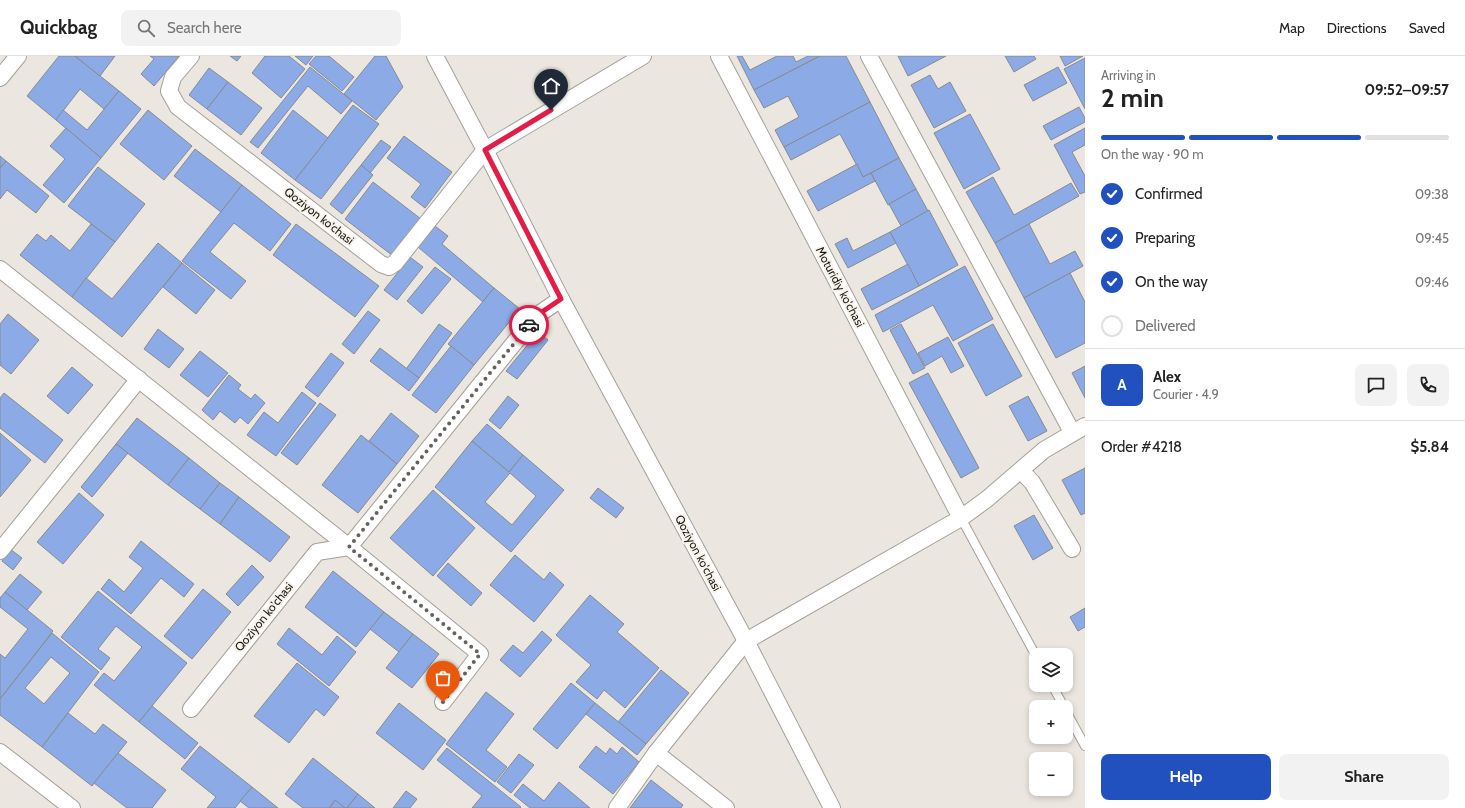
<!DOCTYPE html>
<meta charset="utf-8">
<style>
:root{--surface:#fff;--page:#f2f2f2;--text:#222;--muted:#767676;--line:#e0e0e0;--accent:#2051be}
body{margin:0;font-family:Cabin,sans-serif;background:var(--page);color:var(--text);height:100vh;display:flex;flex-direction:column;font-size:15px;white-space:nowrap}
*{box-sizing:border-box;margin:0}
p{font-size:13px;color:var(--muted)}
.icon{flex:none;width:22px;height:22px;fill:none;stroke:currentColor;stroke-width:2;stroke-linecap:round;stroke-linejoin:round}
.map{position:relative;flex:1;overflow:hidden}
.drawer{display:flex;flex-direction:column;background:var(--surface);width:380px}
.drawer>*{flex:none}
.fabs{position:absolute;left:1029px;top:592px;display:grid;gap:8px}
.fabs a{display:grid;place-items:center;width:44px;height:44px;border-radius:8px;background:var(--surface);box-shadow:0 2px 6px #0003;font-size:20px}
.pin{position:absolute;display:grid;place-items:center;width:34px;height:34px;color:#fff;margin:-41px -17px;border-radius:50% 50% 50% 0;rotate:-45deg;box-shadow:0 0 4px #0007}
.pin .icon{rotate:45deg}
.courier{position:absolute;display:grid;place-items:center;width:40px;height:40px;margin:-20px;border:3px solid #e11d48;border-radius:50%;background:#fff;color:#222;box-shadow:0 1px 5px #0007}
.summary em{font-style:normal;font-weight:700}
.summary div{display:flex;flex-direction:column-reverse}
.summary{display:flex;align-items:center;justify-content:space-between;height:68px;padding:0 16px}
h1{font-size:26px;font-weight:700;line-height:30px}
.bar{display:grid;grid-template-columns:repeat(4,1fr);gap:6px 4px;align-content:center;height:48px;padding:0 16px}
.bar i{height:5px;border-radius:3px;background:var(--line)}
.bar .active{background:var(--accent)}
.bar p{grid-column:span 4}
.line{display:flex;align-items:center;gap:10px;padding:0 16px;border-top:1px solid var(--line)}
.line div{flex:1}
.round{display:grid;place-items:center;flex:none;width:42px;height:42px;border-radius:8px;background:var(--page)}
ol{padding:0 16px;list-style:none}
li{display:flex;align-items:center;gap:12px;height:44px}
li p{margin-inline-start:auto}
li .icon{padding:4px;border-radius:50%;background:var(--accent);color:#fff;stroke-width:4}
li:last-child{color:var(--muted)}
li i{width:22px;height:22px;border:2px solid var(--line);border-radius:50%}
.primary-button{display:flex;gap:8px;margin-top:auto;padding:8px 16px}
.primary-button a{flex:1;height:46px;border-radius:8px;background:var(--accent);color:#fff;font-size:16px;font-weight:700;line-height:46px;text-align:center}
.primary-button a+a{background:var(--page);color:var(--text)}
header{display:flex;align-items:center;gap:24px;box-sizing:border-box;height:56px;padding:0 20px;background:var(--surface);border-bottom:1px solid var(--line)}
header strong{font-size:19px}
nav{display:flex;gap:22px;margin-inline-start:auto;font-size:14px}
.search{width:280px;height:36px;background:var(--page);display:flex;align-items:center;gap:10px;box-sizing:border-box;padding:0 14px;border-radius:8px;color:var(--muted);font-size:15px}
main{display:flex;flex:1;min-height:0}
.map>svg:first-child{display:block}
.building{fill:#8cabe6;stroke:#878a91;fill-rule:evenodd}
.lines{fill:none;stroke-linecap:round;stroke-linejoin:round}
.service-casing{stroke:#a4a099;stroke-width:10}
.minor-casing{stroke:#a4a099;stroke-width:18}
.service{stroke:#fff;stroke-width:8}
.minor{stroke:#fff;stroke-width:16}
.done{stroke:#64615e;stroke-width:4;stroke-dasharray:0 7.2}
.route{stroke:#e11d48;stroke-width:5}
.labels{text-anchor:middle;stroke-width:4;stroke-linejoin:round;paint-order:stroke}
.street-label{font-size:12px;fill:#1c1a18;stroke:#f8f4ec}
</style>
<header>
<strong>Quickbag</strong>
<div class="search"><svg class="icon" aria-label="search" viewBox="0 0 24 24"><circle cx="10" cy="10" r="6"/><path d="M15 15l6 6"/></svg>Search here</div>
<nav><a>Map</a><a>Directions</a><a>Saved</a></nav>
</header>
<main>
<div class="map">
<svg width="1085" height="752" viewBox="0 0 1085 752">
<rect width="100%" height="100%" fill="#ebe6df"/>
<!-- building -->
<g class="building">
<path d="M59 0H75L119 35 104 53 80 33 56 64 27 40Z"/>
<path d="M75 0H115L100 20Z"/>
<path d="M150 0H179L154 30 141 18 154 3Z"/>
<path d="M230 0H241L237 5Z"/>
<path d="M265 0H289L305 13 281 42 252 17Z"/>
<path d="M295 0H313L306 9Z"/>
<path d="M316 0H329L354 21 342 35 309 8Z"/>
<path d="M375 0H386L403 31 376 64 344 38Z"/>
<path d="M737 0H742L750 14 777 0H793L796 6 808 0H820L754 34Z"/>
<path d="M820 0H846L870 46 784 91 775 74 799 61 788 40 764 52 754 34Z"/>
<path d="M898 0H946L908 20Z"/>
<path d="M1005 0H1034L1036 3 1014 16Z"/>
<path d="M1060 0H1083L1065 10Z"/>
<path d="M1085 2V53L1064 13Z"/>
<path d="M310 11 352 45 341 58 308 30 258 92 250 86Z"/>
<path d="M1058 11 1067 27 1033 45 1024 29Z"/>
<path d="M209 12 228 26 207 53 189 39Z"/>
<path d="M930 19 938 33 950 26 966 55 934 72 911 29Z"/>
<path d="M228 26 262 52 241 79 207 53Z"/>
<path d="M119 35 141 53 101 102 56 64 63 54 87 74Z"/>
<path d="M870 46 899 102 863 121 840 78 791 104 784 91Z"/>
<path d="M353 49 379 68 321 143 295 124Z"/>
<path d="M1079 51 1085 62V66L1051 84 1043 70Z"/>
<path d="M148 54 192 90 164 124 120 88Z"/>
<path d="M293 54 328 82 295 124 261 97Z"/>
<path d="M970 58 1000 113 964 133 934 77Z"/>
<path d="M66 72 101 102 64 147 43 129 65 103 50 90Z"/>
<path d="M1085 72V89L1072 96 1085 120V136L1080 138 1054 89Z"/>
<path d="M404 80 452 116 425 152 411 141 421 128 387 102Z"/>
<path d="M381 84 391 91 370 117 361 109Z"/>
<path d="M195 93 242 129 221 156 174 120Z"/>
<path d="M0 100 6 105 0 112Z"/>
<path d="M899 102 916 133 888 149 871 117Z"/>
<path d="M6 105 49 140 36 157 7 134 0 143V112Z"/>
<path d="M857 108 863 121 871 117 875 125 818 155 807 135Z"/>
<path d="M361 109 373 119 342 158 330 148Z"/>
<path d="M98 111 145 148 115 186 68 150Z"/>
<path d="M993 121 1014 159 1071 127 1079 140 995 187 966 136Z"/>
<path d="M373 126 421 163 393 200 345 163Z"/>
<path d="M242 129 291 168 270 195 234 167 210 196 246 225 231 243 182 205Z"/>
<path d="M916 133 928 155 901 170 889 148Z"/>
<path d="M929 154 958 209 919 230 890 176Z"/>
<path d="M91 168 115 186 72 241 20 199 37 178 46 185 51 179 70 195Z"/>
<path d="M296 168 379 230 355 261 273 199Z"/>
<path d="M1029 168 1050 208 1075 195 1083 210 1024 242 995 187Z"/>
<path d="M435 170 448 180 442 188 494 232 483 246 418 191Z"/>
<path d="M890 176 896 187 848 212 835 188 847 182 853 195Z"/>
<path d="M158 187 182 207 122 281 72 241 86 222 112 243Z"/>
<path d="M410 201 423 211 397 244 384 234Z"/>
<path d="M182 207 215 234 196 258 163 231Z"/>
<path d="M908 208 919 230 872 254 861 233Z"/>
<path d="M965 210 993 263 953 285 933 249 883 276 875 259Z"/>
<path d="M435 211 451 223 422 258 407 245Z"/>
<path d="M1070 217 1085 246V287L1056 302 1024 242Z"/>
<path d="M494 232 520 253 474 309 448 288Z"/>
<path d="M368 255 380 264 354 298 342 288Z"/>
<path d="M8 258 39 284 11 318 0 309V268Z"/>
<path d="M439 268 452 277 419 322 406 313Z"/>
<path d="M901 268 925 312 913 318 890 274Z"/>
<path d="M993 268 1022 320 986 340 958 287Z"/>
<path d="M158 273 184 293 169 312 144 293Z"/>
<path d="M538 276 548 284 517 323 506 315Z"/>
<path d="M948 281 964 310 951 317 942 300 925 310 918 297Z"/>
<path d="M451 290 474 309 436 357 412 339Z"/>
<path d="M380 292 419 322 409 335 370 305Z"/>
<path d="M200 295 228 317 208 341 180 319Z"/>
<path d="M331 297 344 307 318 341 305 331Z"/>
<path d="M1085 310V342L1072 317Z"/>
<path d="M72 311 93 329 68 358 47 340Z"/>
<path d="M928 317 979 412 961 422 909 327Z"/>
<path d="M229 319 241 329 238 333 251 343 255 338 265 347 248 368 240 361 235 367 220 355 213 364 202 354Z"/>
<path d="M302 336 316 347 276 400 247 379 264 356 278 367Z"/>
<path d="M4 337 63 384 45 407 0 372V342Z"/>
<path d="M508 340 519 349 500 373 489 364Z"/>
<path d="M1028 340 1047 375 1028 385 1009 350Z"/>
<path d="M320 347 336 359 297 409 281 397Z"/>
<path d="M391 357 419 380 397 408 369 385Z"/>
<path d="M137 362 189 402 168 429 116 388Z"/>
<path d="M487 368 523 399 509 416 472 385Z"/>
<path d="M0 377 31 404 0 441Z"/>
<path d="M361 379 397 408 358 457 322 429Z"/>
<path d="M472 385 509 416 523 399 564 434 511 496 435 431ZM510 417 536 440 512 469 485 446Z"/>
<path d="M116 388 128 397 92 441 81 431Z"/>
<path d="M189 402 220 427 200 453 168 429Z"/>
<path d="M1085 412V457L1081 459 1062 424Z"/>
<path d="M220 427 239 441 220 468 200 453Z"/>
<path d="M598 432 624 452 616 462 590 442Z"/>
<path d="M433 434 475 472 433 520 390 482Z"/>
<path d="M79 437 104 459 63 508 37 486Z"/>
<path d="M239 441 290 481 270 506 220 468Z"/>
<path d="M1034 459 1053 492 1033 504 1014 470Z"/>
<path d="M141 485 194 528 184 541 161 522 131 558 101 533 109 523 124 536 143 512 129 501Z"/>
<path d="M10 493 22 502 13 514 2 505Z"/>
<path d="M515 499 544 524 550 516 564 529 534 566 490 529Z"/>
<path d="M448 507 482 537 471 550 437 520Z"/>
<path d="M252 509 264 521 238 550 226 538Z"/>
<path d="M333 515 384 556 356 591 305 551Z"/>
<path d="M20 518 42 536 27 554 5 536Z"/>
<path d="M203 533 231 556 192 603 164 580Z"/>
<path d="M98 535 187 607 139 666 94 629 104 617 114 625 142 591 116 570 98 593 110 602 101 614 61 581Z"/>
<path d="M5 536 53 575 0 643V598L5 602 28 573 0 551V542Z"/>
<path d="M590 539 624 568 617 576 659 612 625 652 604 634 597 643 576 626 591 609 556 579Z"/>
<path d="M1085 552V571L1078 575 1070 561Z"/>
<path d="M384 556 413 578 399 596 370 573Z"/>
<path d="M289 572 322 599 337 580 356 596 329 630 277 588Z"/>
<path d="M542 575 552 584 520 621 500 604 513 589 523 597Z"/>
<path d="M52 577 99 616 42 691 0 659V643ZM51 601 70 617 44 648 25 632Z"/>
<path d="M413 578 439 598 412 632 386 612Z"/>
<path d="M297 607 339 641 324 660 316 653 289 687 254 660Z"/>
<path d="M661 614 689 637 646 688 618 666Z"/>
<path d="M571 627 595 647 557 693 533 673Z"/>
<path d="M486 636 514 658 486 694 507 711 495 726 446 688Z"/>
<path d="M399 647 446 684 423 714 376 677Z"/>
<path d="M595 647 646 688 637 699 586 658Z"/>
<path d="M152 650 198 687 185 703 139 666Z"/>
<path d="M68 657 95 678 103 668 127 686 92 730 42 691Z"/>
<path d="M200 690 252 731 235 752H207L216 741 181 713Z"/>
<path d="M596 690 606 698 610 692 617 698 622 691 639 706 613 738 579 711Z"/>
<path d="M447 692 521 751 520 752H472L482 740 437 704Z"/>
<path d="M118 697 166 734 152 752H127L94 727Z"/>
<path d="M519 698 534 709 511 737 497 726Z"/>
<path d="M313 702 358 738 347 752H345L335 744 329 752H303L285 738Z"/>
<path d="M651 724 683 749 681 752H630Z"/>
<path d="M559 726 590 752H530L514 739 523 728 544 745Z"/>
<path d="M252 731 278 752H249L240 745Z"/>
<path d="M406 735 417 743 410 752H393Z"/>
<path d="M358 738 375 752H347Z"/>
<path d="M335 744 345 752H330Z"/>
</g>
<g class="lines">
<!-- service casing -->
<g class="service-casing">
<g id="service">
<path d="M961 462 1036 600"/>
<path d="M1052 629 1064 651"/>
<path d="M1066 655 1085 690"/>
</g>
</g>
<!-- minor casing -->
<g class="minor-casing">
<g id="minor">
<path d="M191 0 173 21 169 35 178 51 381 208 389 211 395 207 485 94 643 0"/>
<path d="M435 0 485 94 561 243 746 585 832 752"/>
<path d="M719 0 961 462"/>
<path d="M869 0 1072 376"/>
<path d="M0 22 18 0"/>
<path d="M0 213 349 491 480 598 443 646"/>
<path d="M1021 415 1032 426 1072 493"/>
<path d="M0 495 139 323"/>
<path d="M191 653 317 496 349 491 536 260 561 243"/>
<path d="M0 696 72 752"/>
<path d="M656 697 726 752"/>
<path d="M617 752 656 697 746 585 961 462 987 443 1044 394 1085 370"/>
</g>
</g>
<!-- service -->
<use href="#service" class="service"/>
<!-- minor -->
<use href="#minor" class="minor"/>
</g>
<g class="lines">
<!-- done -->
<path class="done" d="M443 646 480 598 349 491 529 269"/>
<!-- route -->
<path class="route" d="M529 269 536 260 561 243 485 94 551 54"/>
</g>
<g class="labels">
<!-- street labels -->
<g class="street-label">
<text transform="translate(319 160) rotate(38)" y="4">Qoziyon ko'chasi</text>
<text transform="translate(840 231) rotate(62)" y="4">Moturidiy ko'chasi</text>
<text transform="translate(698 497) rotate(62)" y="4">Qoziyon ko'chasi</text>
<text transform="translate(264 561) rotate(-51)" y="4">Qoziyon ko'chasi</text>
</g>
</g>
</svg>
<div class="fabs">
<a><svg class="icon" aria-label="layers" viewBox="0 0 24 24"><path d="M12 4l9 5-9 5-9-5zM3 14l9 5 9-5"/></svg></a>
<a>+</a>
<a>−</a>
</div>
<div class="pin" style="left:443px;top:646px;background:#ea580c"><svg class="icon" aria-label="bag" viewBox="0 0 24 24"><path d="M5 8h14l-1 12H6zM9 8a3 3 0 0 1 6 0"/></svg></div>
<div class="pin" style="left:551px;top:54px;background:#1f2937"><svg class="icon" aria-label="home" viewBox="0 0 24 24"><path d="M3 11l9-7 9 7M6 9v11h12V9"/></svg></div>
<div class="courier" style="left:529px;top:269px"><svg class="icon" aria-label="car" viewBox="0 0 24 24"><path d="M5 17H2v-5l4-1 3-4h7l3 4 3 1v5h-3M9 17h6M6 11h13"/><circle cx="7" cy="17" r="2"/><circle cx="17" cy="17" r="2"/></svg></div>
</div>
<section class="drawer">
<div class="summary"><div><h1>2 min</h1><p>Arriving in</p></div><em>09:52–09:57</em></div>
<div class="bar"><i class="active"></i><i class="active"></i><i class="active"></i><i></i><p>On the way · 90 m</p></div>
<ol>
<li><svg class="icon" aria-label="check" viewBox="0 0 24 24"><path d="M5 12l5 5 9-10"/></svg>Confirmed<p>09:38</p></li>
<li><svg class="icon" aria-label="check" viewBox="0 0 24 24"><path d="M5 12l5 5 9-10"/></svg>Preparing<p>09:45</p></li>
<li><svg class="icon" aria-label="check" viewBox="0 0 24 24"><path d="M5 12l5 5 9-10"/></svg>On the way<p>09:46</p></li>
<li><i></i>Delivered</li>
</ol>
<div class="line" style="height:72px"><b class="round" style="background:var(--accent);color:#fff">A</b><div><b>Alex</b><p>Courier · 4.9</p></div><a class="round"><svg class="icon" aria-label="chat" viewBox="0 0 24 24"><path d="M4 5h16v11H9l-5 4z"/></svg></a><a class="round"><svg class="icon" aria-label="phone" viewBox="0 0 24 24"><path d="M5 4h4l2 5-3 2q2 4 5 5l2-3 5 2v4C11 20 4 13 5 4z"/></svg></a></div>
<div class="line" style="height:52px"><div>Order #4218</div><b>$5.84</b></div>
<div class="primary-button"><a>Help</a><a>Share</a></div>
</section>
</main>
